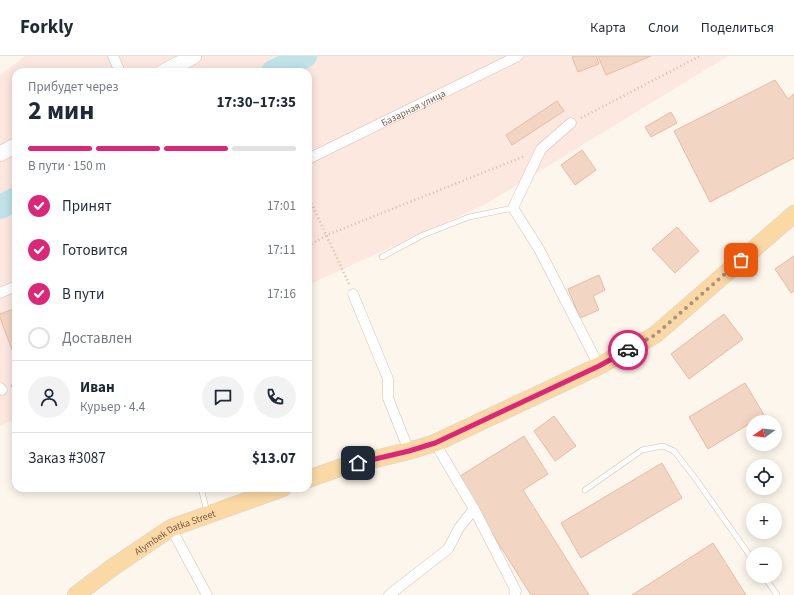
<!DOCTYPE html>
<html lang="ru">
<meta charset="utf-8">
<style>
:root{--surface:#fff;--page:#f2f2f3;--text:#1f2937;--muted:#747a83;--line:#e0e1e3;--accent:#db2777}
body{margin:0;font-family:"Source Sans 3",sans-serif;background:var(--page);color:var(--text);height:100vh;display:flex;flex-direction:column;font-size:15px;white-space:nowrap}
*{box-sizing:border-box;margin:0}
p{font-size:13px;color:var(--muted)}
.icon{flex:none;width:22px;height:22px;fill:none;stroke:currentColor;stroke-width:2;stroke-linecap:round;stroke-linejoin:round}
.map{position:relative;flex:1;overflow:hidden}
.details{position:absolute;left:12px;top:12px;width:300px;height:424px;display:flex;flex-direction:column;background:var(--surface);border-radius:12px;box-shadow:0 2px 10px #0003}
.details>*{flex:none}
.needle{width:26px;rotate:255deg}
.buttons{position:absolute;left:746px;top:359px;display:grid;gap:8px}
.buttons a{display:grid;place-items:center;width:36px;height:36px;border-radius:50%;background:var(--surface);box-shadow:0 2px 10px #0003;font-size:20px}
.pin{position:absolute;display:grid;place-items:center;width:34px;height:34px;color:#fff;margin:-17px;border-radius:8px;box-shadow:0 2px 6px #0006}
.courier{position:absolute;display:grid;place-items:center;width:40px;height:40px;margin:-20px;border:3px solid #db2777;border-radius:50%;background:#fff;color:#222;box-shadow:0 1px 5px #0007}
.overview em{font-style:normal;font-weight:700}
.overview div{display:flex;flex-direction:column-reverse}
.overview{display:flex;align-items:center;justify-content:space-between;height:68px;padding:0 16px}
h1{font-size:26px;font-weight:700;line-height:30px}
.bar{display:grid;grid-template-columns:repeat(4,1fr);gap:6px 4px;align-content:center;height:48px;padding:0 16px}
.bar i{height:5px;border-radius:3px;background:var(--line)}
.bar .selected{background:var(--accent)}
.bar p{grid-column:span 4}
.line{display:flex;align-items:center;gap:10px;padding:0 16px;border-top:1px solid var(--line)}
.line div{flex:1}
.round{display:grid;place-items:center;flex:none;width:42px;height:42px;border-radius:21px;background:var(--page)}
ol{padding:0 16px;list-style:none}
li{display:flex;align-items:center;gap:12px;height:44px}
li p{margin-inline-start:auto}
li .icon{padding:4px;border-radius:50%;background:var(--accent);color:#fff;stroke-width:4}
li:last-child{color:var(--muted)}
li i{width:22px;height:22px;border:2px solid var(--line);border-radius:50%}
header{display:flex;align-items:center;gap:24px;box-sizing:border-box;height:56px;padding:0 20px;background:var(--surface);border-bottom:1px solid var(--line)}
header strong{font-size:19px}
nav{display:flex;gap:22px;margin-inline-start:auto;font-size:14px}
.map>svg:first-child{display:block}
.commercial{fill:#fde8e0}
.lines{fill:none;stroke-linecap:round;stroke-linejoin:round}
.river{stroke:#bfe3e8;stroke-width:24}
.building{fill:#f3d5c3;stroke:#e6bba3}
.lane-casing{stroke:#d1beb0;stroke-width:6}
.street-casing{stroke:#d1beb0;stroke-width:11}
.secondary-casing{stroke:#d6c0b0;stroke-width:16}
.primary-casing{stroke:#dad1cd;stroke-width:18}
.path{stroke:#d9b8a5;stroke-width:2.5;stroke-dasharray:1 3;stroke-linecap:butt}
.lane{stroke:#fff;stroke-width:5}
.street{stroke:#fff;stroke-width:10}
.secondary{stroke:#fff;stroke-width:15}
.primary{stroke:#fbd9a5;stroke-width:17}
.done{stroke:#a89285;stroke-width:4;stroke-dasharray:0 7.2}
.route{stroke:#db2777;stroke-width:5}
.labels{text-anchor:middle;stroke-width:3.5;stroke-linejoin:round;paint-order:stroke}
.street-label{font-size:10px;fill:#7a5c4d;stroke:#fffaf3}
</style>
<header>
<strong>Forkly</strong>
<nav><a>Карта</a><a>Слои</a><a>Поделиться</a></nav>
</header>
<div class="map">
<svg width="794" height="539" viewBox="0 0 794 539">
<rect width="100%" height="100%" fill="#fdf6ec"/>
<!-- commercial -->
<path class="commercial" d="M25 0H728L486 148 308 229V16H16V363L0 370V19Z"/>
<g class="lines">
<!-- river -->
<g class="river">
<path d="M273 16 305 0"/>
<path d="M0 151 16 143"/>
</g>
</g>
<!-- building -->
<g class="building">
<path d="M574 0H596L599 8 578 16 572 1Z"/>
<path d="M598 0H651L606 19Z"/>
<path d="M775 24 788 43 794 38V102L710 146 674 75Z"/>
<path d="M557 45 564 55 512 89 506 79Z"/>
<path d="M671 56 677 67 651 81 645 71Z"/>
<path d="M582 94 596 114 575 129 561 109Z"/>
<path d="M677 171 699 195 675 217 652 193Z"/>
<path d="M794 200V235L791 237 775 213Z"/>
<path d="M599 219 605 234 593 240 599 254 580 262 568 233Z"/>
<path d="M16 252V304L0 262V258Z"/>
<path d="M724 258 743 283 689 323 671 298Z"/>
<path d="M745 327 764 359 708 393 689 361Z"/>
<path d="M554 360 576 390 555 405 534 375Z"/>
<path d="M524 380 548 418 523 434 589 539H531L457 422Z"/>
<path d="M662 407 682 442 581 502 561 467Z"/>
<path d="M713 487 746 539H632Z"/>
</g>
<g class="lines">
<!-- lane casing -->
<g class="lane-casing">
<g id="lane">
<path d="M382 201 423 179 469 161 513 152"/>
<path d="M201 432 207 456"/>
<path d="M585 434 642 394 663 390 674 395 695 422 753 504"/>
<path d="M764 520 777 539"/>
</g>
</g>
<!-- street casing -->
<g class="street-casing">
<g id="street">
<path d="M113 0 120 16"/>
<path d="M571 67 541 93 513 152 539 193 599 310"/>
<path id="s1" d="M308 103 518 0"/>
<path d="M0 237 16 230"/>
<path d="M353 238 388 323V342L409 395"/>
<path d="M0 332 2 334"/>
<path d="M435 387 474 453 516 535 514 539"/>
<path d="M171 472 207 539"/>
<path d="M389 539 448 493 459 472 474 453"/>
</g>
</g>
<!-- secondary casing -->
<g class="secondary-casing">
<g id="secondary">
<path d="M163 16 194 0"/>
<path d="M0 98 16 89"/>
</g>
</g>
<!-- primary casing -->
<g class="primary-casing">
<g id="primary">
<path d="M308 423 345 410 409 395 435 387 599 310 655 279 794 158"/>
<path id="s2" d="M76 539 113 511 171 472 283 432"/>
</g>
</g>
<!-- path -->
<g class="path">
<path d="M581 62 700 0"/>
<path d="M308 140 349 228"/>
<path d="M308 190 327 179 525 100"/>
<path d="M11 330 16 328"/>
</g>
<!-- lane -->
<use href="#lane" class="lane"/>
<!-- street -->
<use href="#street" class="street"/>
<!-- secondary -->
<use href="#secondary" class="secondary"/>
<!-- primary -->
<use href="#primary" class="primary"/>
</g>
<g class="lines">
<!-- done -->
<path class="done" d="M628 294 655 279 741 204"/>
<!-- route -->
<path class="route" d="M358 407 409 395 435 387 599 310 628 294"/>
</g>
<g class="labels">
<!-- street labels -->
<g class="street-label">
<text dy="4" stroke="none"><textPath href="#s1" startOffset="117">Базарная улица</textPath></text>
<text dy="4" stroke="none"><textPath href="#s2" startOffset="118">Alymbek Datka Street</textPath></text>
</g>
</g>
</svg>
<div class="buttons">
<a><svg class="needle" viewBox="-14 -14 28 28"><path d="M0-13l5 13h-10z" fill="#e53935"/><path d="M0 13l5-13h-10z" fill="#747a83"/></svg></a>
<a><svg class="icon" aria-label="locate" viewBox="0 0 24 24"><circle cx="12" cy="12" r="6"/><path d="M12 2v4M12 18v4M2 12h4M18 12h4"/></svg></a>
<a>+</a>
<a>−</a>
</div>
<div class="pin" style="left:741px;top:204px;background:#ea580c"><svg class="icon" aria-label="bag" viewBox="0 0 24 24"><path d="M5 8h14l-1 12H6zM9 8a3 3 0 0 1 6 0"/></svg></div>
<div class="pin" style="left:358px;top:407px;background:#1f2937"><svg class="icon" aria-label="home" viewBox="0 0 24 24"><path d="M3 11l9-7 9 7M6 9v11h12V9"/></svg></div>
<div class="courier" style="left:628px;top:294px"><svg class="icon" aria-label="car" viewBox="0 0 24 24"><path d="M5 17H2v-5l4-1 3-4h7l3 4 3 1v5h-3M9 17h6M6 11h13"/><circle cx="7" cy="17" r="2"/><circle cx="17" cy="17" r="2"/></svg></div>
<section class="details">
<div class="overview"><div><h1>2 мин</h1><p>Прибудет через</p></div><em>17:30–17:35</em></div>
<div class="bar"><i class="selected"></i><i class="selected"></i><i class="selected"></i><i></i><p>В пути · 150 m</p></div>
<ol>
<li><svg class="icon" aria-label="check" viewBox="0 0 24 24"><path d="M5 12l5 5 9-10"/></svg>Принят<p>17:01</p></li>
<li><svg class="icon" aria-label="check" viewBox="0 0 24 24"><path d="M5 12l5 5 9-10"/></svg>Готовится<p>17:11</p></li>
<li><svg class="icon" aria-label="check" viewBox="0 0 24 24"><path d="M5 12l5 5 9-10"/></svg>В пути<p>17:16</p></li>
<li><i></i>Доставлен</li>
</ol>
<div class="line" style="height:72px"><a class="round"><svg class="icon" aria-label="person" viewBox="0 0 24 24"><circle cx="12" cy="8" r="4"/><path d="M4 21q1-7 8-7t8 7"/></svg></a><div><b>Иван</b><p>Курьер · 4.4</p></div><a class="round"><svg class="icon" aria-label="chat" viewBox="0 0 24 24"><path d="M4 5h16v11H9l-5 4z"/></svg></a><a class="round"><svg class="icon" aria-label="phone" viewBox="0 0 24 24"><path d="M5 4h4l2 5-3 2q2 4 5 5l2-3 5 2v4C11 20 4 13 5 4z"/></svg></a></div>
<div class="line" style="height:52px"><div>Заказ #3087</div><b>$13.07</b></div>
</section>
</div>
